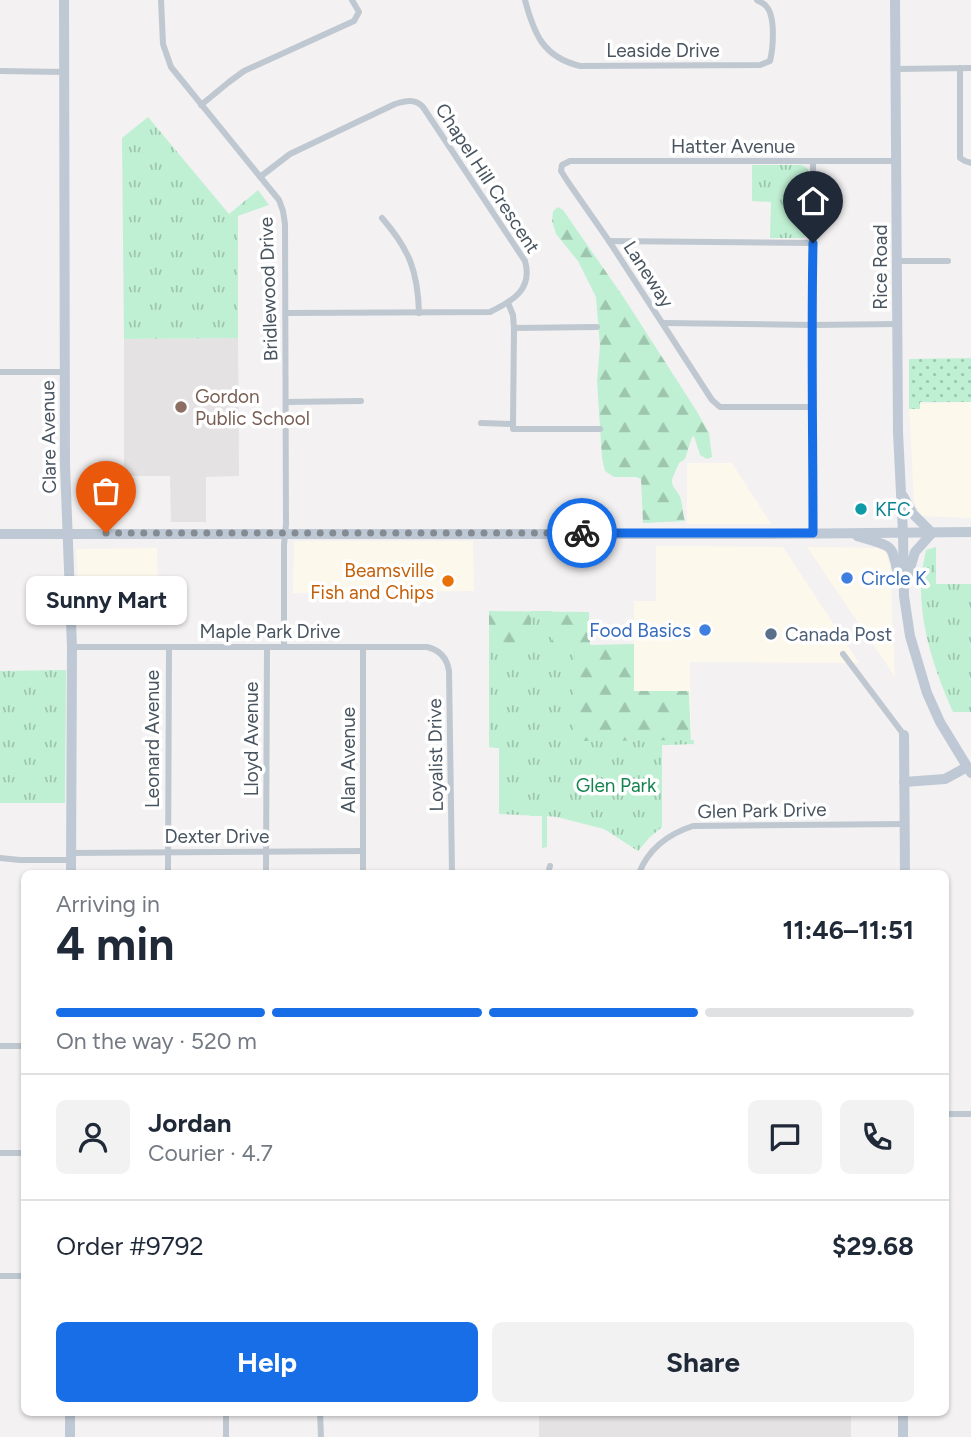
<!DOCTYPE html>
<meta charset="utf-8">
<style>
:root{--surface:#fff;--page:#f2f2f3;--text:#1f2937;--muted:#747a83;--line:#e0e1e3;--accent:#176ee7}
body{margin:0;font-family:Figtree,sans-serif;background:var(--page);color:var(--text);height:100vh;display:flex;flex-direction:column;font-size:26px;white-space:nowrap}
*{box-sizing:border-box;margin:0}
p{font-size:23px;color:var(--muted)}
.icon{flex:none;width:38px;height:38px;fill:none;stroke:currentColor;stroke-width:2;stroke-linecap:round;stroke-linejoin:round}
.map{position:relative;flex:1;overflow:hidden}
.panel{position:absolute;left:21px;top:870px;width:928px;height:546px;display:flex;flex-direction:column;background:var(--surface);border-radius:10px;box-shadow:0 2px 5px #0004}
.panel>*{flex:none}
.pin{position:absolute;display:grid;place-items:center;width:60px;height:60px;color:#fff;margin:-72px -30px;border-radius:50% 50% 50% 0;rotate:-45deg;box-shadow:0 0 7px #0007}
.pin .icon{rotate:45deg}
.courier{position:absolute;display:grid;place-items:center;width:70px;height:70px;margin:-35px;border:5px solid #176ee7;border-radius:50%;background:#fff;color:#222;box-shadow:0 2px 9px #0007}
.bubble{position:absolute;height:49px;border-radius:10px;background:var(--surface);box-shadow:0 2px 5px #0004;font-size:23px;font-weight:700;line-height:49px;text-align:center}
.overview em{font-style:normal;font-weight:700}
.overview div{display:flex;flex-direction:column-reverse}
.overview{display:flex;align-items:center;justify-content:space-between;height:119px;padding:0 35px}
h1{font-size:46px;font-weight:700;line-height:52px}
.bar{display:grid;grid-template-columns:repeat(4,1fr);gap:10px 7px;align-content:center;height:84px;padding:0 35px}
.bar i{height:9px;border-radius:5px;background:var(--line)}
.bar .active{background:var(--accent)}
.bar p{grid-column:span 4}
.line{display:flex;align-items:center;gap:18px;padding:0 35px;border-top:2px solid var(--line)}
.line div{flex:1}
.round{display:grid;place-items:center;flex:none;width:74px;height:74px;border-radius:10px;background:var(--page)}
.action{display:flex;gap:14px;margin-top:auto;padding:14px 35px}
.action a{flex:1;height:80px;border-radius:10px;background:var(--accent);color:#fff;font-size:28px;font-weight:700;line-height:80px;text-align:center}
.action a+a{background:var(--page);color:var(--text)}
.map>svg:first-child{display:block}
.commercial{fill:#fdf8ec}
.education{fill:#e4e2e3}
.grass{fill:url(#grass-dots)}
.forest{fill:url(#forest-firs)}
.park{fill:url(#park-tufts)}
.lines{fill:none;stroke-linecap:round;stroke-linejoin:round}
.street{stroke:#bfc8d0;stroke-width:6}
.secondary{stroke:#bfc9d5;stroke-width:10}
.done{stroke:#848b92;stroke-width:7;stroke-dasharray:0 12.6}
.route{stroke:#176ee7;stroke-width:9}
.education-dot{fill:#8d6e63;stroke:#fff;stroke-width:2.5}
.culture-dot{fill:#0f9aa8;stroke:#fff;stroke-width:2.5}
.shop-dot{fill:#3f7fe0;stroke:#fff;stroke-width:2.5}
.food-dot{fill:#e8710a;stroke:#fff;stroke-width:2.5}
.service-dot{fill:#5c6f8a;stroke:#fff;stroke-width:2.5}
.labels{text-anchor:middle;stroke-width:7;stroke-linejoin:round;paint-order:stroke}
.street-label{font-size:19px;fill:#48545f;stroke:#fff}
.education-label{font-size:19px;fill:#785e54;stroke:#fff;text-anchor:start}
.culture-label{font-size:19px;fill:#0d838f;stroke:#fff;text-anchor:start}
.food-label{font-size:19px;fill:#c56008;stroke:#fff;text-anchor:end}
.shop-label{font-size:19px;fill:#366cbe;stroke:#fff;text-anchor:start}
.service-label{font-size:19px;fill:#4e5e75;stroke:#fff;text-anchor:start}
.park-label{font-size:19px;fill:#16834f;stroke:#fff}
</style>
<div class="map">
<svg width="971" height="1437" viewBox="0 0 971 1437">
<defs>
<pattern id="grass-dots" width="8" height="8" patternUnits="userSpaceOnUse" patternTransform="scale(1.75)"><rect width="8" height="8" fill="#c0f0d3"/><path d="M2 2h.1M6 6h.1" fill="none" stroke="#9ec5ae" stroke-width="1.8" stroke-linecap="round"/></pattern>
<pattern id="forest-firs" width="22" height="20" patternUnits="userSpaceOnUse" patternTransform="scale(1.75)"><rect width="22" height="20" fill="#c0f0d3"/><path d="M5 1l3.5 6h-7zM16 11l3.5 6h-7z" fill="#9ec5ae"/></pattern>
<pattern id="park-tufts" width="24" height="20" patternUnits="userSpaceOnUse" patternTransform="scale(1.75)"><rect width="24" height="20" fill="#c0f0d3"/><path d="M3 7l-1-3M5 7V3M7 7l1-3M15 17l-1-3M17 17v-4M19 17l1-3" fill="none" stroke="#9ec5ae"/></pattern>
</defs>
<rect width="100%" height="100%" fill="#f3f1f1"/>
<!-- commercial -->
<g class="commercial">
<path d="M971 402V518L921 516 914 502 909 404Z"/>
<path d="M687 463H732L771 524H687Z"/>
<path d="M294 541H473L474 591 293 593Z"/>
<path d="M656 546 783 547 859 663 690 662 691 741H633L634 601H656Z"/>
<path d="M807 547 878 548 886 552 890 565 895 677Z"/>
<path d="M157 548 158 589 79 592 76 549Z"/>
</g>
<!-- education -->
<g class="education">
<path d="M238 338 239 476 206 477V522H171L170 476H124V339Z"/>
<rect x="539" y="1412" width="312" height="25"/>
</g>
<!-- grass -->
<path class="grass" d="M971 358V402H920V409H909V359Z"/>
<!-- forest -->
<g class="forest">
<path d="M558 207 563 210 624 298 696 410 709 433 712 457 707 459 700 455 694 436 692 437 685 459 679 463C677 468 673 476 672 480 671 487 678 491 680 497 683 504 682 513 685 521L643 523 641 479 636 477H614L605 471 602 458 597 381 600 346 596 297 578 261 556 234 552 221 553 211Z"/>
<path d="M489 611 589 612 590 645 634 644V691H689L691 744 662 745V821L648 833 573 811 542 816H530L527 809 499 814V748L489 747Z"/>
</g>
<!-- park -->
<g class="park">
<path d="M148 117 229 214 258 190 269 205 238 216V338L124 339 122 138Z"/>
<path d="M752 165H802L808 169 809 230 807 235 803 238H770L771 202 752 201Z"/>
<path d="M936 547V584H971V712H953C935 671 920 628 921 583 921 572 924 561 926 550Z"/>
<path d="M531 611H552V645H575V741L694 740V744L662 745V827L649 838 638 851 604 829 557 817 547 816V847L542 848V816L499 814V748L489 747V645H531Z"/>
<path d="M66 670 65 803H0V671Z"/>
</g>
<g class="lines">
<!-- street -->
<g class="street">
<path d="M161 0 163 44 171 67 279 200 283 211 285 224 286 524 284 545V647"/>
<path d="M525 0C534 34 543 57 580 66L760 65 770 61C773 49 776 16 766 6 764 3 760 2 757 0"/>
<path d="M960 68V158L965 161 971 163"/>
<path d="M896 69 971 68"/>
<path d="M0 71 64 72"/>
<path d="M201 105 229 82 244 71 354 21 359 12 352 0"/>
<path d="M260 177 290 154 395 104C405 101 415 98 423 107L525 261C533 289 513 301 490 312L287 313"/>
<path d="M382 218C409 249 418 271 419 313"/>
<path d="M609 241 813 243"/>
<path d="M897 261H948"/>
<path d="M508 303 513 315 514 328 513 424"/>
<path d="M663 323 812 325 897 324"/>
<path d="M514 328 597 327"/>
<path d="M0 372H64"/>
<path d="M286 402 361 401"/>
<path d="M813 407H720L712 400 609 241 568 182 561 171 562 165 570 161H897"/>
<path d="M481 423 513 424V429H600"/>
<path d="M813 533 814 485 812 325 813 162"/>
<path d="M72 647H427C440 650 447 658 449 671L452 873"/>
<path d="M363 647V873"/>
<path d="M843 654 904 735"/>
<path d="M71 853 363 851"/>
<path d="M0 858 20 860H71"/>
<path d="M168 873 169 647"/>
<path d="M266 873 267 647"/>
<path d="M548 873 550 866"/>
<path d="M639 873C649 848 668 834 693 826L906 824"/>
<path d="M0 1046H24"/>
<path d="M945 1114H971"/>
<path d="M0 1153H24"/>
<path d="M0 1276H24"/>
<path d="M320 1412 321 1437"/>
<path d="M226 1437V1412"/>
</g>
<!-- secondary -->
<g class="secondary">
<path d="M64 0 65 466 72 647 71 873"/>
<path d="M895 0 898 432 903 533 904 596 910 636 927 693 940 722 971 773"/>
<path d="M903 496 913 514 932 533 915 552 908 575"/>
<path d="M0 534H769L971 532"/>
<path d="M857 536C898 549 890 541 900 583"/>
<path d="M904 735 905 873"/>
<path d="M904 782 945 779 967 767"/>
<path d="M70 1437V1412"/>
<path d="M903 1437V1412"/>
</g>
</g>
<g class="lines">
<!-- done -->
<path class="done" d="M106 533H582"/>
<!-- route -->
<path class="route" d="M582 533H813C813 436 811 340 813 243"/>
</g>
<!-- markers -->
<circle class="education-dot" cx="181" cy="407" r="7"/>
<circle class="culture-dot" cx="861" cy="509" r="7"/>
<g class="shop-dot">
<circle cx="847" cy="578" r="7"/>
<circle cx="705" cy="630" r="7"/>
</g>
<circle class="food-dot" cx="448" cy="581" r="7"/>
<circle class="service-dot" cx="771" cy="634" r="7"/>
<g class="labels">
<!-- street labels -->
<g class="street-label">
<text x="663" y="57">Leaside Drive</text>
<text x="733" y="153">Hatter Avenue</text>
<text transform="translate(488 178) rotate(57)" y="7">Chapel Hill Crescent</text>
<text transform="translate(880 267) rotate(-90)" y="7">Rice Road</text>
<text transform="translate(649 274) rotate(57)" y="7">Laneway</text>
<text transform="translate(268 289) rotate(-92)" y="7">Bridlewood Drive</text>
<text transform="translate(48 437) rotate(-91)" y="7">Clare Avenue</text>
<text x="270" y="638">Maple Park Drive</text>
<text transform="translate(152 739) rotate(-90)" y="7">Leonard Avenue</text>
<text transform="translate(251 739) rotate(-90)" y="7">Lloyd Avenue</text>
<text transform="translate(435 755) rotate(-91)" y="7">Loyalist Drive</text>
<text transform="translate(348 760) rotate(-90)" y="7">Alan Avenue</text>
<text transform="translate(762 810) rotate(-1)" y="7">Glen Park Drive</text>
<text x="217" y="843">Dexter Drive</text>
</g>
<!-- education labels -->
<g class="education-label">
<text x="195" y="403">Gordon<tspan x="195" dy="22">Public School</tspan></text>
</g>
<!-- culture labels -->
<g class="culture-label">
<text x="875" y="516">KFC</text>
</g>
<!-- food labels -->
<g class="food-label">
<text x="434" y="577">Beamsville<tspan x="434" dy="22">Fish and Chips</tspan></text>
</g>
<!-- shop labels -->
<g class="shop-label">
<text x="861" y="585">Circle K</text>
<text x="691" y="637" text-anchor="end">Food Basics</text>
</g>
<!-- service labels -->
<g class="service-label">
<text x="785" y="641">Canada Post</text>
</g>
<!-- park labels -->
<g class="park-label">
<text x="616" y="792">Glen Park</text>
</g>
</g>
</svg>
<div class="pin" style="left:106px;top:533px;background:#ea580c"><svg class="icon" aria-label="bag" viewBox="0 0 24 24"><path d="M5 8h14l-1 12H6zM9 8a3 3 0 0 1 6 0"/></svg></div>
<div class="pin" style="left:813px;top:243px;background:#1f2937"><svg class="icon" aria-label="home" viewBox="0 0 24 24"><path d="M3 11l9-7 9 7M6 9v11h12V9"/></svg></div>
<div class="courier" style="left:582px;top:533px"><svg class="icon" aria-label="bike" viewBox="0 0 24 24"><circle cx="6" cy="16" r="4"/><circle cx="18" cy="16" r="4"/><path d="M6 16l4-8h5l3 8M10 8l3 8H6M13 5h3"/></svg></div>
<div class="bubble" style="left:26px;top:576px;width:161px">Sunny Mart</div>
<section class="panel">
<div class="overview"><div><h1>4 min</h1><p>Arriving in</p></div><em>11:46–11:51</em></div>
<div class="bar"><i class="active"></i><i class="active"></i><i class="active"></i><i></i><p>On the way · 520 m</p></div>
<div class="line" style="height:126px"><a class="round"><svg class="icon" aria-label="person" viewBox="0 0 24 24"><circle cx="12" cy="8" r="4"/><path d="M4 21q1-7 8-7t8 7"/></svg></a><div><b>Jordan</b><p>Courier · 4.7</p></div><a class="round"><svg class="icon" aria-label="chat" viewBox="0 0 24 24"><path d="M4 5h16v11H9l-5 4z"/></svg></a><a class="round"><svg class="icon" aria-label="phone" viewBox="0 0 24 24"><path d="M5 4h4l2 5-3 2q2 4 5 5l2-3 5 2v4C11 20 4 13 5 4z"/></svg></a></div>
<div class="line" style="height:91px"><div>Order #9792</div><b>$29.68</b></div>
<div class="action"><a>Help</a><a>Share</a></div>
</section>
</div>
